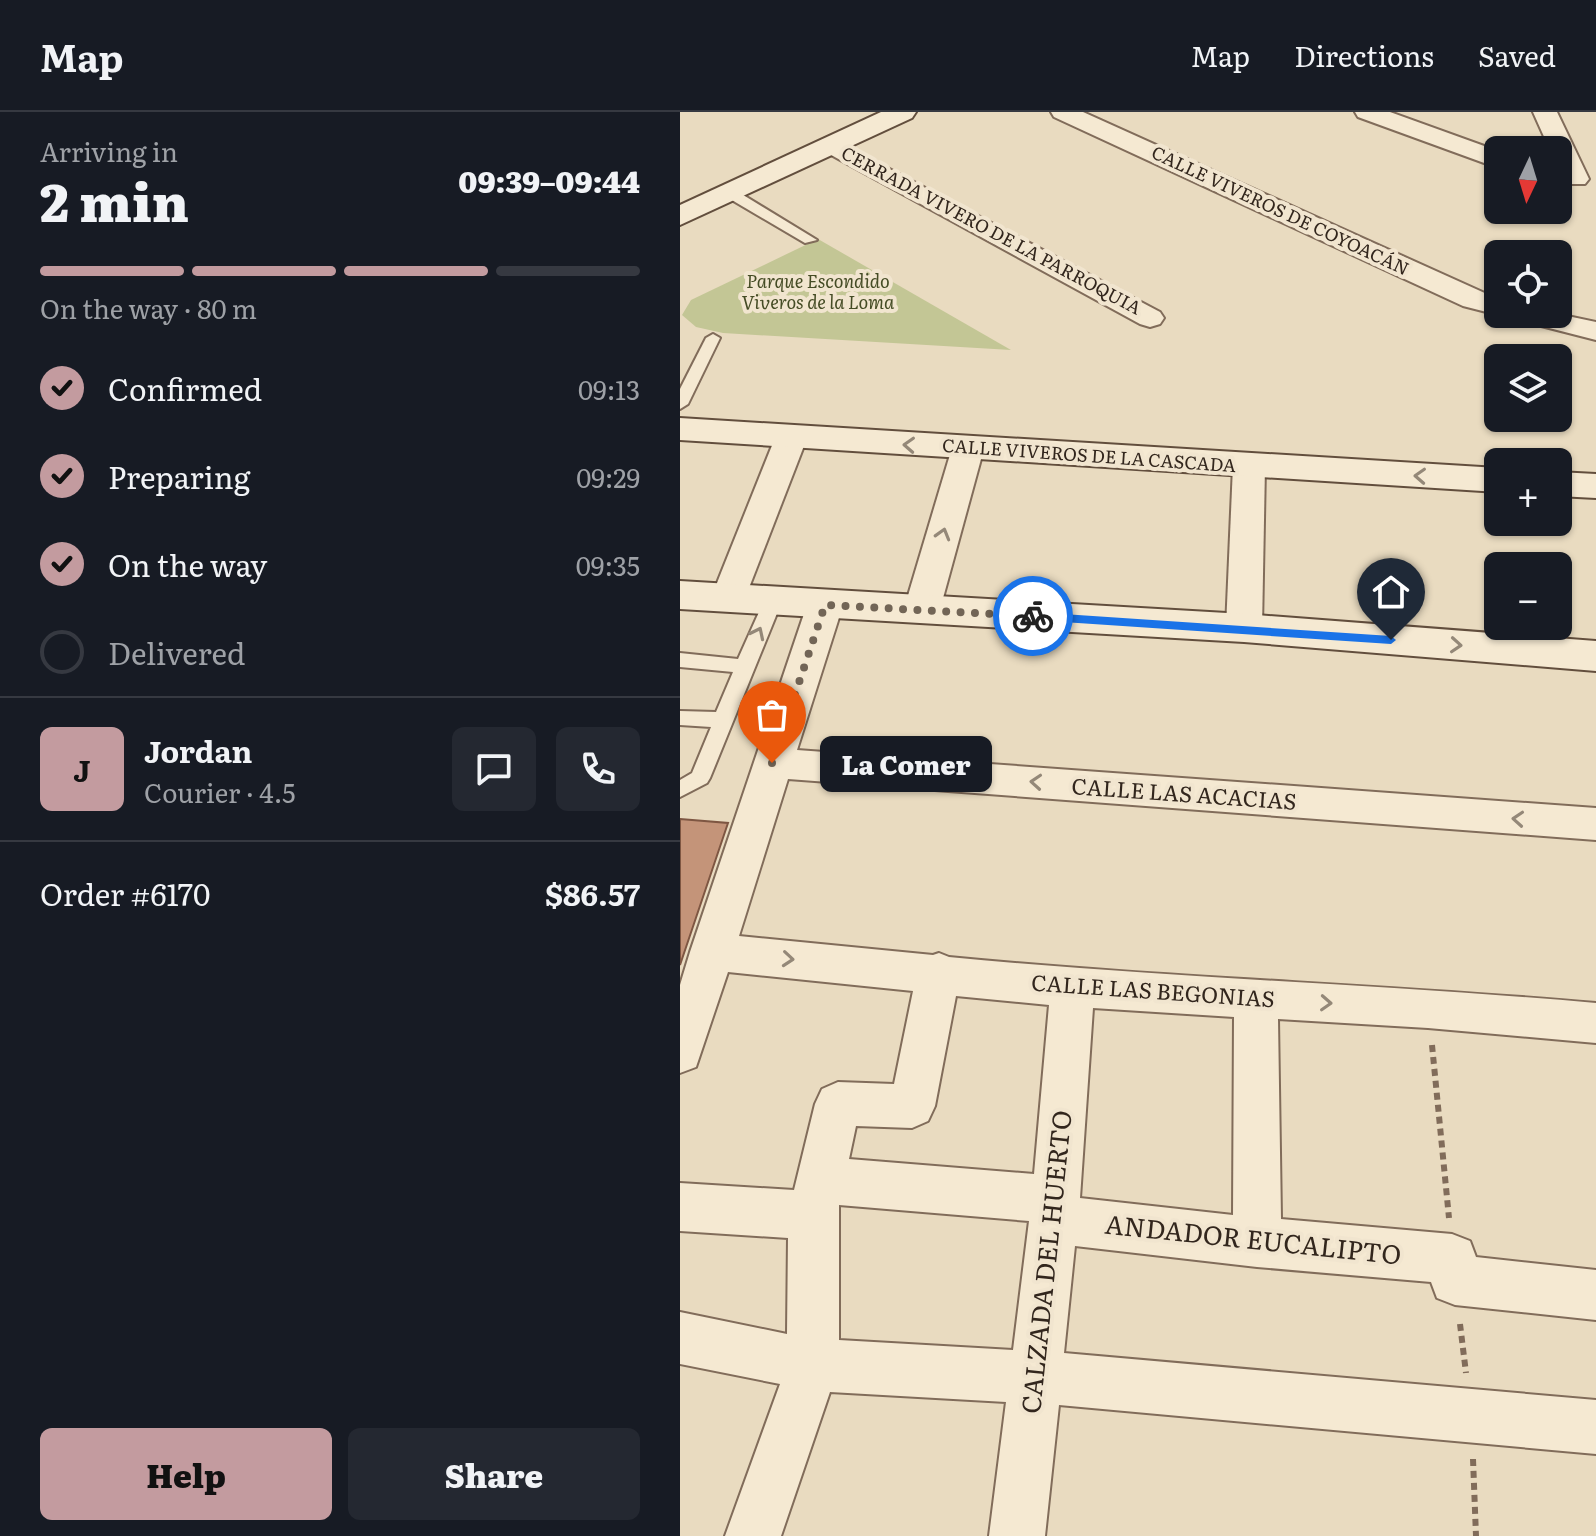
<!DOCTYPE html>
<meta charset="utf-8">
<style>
:root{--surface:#171b24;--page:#242831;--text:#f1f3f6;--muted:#9ea1a6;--line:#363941;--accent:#c39b9f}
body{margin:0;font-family:Literata,serif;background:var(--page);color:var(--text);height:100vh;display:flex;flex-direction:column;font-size:30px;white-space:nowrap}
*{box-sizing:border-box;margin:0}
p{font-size:26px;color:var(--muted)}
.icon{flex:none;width:44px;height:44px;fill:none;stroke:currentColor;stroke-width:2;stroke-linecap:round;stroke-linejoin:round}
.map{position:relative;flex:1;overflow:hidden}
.drawer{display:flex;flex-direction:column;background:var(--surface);width:680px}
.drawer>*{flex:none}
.needle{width:52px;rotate:184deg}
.buttons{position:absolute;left:804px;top:24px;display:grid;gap:16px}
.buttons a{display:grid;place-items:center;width:88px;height:88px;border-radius:12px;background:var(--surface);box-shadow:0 2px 6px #0004;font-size:40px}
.pin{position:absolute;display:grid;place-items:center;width:68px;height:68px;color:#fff;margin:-82px -34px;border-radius:50% 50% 50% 0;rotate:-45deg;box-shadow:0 0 8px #0007}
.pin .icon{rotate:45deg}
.courier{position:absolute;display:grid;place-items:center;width:80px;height:80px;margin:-40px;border:6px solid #1a73e8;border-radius:50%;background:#fff;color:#222;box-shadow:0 2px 10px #0007}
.bubble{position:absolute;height:56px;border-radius:12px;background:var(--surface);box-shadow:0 2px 6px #0004;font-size:26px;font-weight:800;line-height:56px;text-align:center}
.overview em{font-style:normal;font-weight:800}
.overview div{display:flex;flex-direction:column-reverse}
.overview{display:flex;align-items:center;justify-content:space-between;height:136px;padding:0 40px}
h1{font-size:52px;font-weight:800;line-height:60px}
.bar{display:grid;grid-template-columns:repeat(4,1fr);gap:12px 8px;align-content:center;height:96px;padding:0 40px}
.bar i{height:10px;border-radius:6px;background:var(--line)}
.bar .on{background:var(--accent)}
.bar p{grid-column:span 4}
.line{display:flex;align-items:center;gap:20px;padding:0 40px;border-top:2px solid var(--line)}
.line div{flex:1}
.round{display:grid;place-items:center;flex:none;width:84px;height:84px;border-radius:12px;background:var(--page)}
ol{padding:0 40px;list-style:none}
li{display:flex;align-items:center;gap:24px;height:88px}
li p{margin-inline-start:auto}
li .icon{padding:8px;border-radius:50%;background:var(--accent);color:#111;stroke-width:4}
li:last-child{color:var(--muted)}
li i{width:44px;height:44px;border:4px solid var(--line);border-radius:50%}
.action{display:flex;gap:16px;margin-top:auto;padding:16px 40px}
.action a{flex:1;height:92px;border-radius:12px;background:var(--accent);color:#111;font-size:32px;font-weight:800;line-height:92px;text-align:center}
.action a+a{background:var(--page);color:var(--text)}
header{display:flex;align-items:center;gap:48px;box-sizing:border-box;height:112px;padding:0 40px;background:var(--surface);border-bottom:2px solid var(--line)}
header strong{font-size:38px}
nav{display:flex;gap:44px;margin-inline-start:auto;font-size:28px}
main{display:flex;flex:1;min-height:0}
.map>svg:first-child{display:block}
.green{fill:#c3c695}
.building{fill:#c49479;stroke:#7e5642;stroke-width:2}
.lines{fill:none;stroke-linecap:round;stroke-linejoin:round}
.lane-casing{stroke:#816c5a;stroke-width:4}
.street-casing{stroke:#816c5a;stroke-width:4}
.secondary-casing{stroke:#624e3d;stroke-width:4}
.path{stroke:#816c5a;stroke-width:6;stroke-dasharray:7 5;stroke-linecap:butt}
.lane{fill:#f5e9d2;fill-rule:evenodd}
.street{fill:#f5e9d2;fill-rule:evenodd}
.secondary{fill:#f5e9d2;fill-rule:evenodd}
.oneway{stroke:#948878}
.route{fill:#1a73e8}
.done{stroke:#726556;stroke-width:8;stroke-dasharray:0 14.4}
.labels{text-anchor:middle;stroke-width:8;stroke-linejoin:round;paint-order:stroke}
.far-street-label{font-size:18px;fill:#32261d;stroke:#f1e5cf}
.far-park-label{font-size:18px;font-style:italic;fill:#454c25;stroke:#f1e5cf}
.street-label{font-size:22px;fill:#32261d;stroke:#f1e5cf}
.near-street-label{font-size:26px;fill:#32261d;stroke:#f1e5cf}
</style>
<header>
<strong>Map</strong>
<nav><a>Map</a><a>Directions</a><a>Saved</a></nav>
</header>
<main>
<section class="drawer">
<div class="overview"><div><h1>2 min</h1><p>Arriving in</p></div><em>09:39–09:44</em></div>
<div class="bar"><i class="on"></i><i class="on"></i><i class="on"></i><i></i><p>On the way · 80 m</p></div>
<ol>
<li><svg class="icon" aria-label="check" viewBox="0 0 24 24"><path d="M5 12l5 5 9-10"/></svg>Confirmed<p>09:13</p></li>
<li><svg class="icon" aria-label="check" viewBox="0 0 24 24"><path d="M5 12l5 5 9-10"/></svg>Preparing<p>09:29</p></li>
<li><svg class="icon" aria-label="check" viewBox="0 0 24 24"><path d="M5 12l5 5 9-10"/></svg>On the way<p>09:35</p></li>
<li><i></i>Delivered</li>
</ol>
<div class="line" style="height:144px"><b class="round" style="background:var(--accent);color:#111">J</b><div><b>Jordan</b><p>Courier · 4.5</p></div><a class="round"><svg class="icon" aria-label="chat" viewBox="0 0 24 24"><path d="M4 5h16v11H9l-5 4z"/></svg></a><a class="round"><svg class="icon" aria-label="phone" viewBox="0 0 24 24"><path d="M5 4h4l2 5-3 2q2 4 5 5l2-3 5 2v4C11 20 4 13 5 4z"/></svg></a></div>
<div class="line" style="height:104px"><div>Order #6170</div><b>$86.57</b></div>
<div class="action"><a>Help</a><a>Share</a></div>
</section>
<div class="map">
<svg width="916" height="1424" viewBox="0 0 916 1424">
<rect width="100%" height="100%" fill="#e9dbc0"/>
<!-- green -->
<path class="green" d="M138 127 331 238 43 221 16 215 2 203 11 188Z"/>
<!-- building -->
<path class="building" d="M0 707 48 711 0 853Z"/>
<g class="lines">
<!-- lane casing -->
<g class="lane-casing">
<g id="lane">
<path d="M45 78H55L137 128 125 131 45 84Z"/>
<path d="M33 222 40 226 8 292 0 297V277L26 226Z"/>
<path d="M93 483 102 489 30 666 27 671 0 685V668L12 661 31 615 0 613V599L36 600 53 560 0 555V541L58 547 84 489Z"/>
</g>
</g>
<!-- street casing -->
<g class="street-casing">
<g id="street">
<path d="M371 0H403L818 187V202H878L916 210V228L783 194 374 5Z"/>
<path d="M675 0H710L818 39V56L678 5Z"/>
<path d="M853 0H877L909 67 905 72H887L878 55V38H870Z"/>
<path d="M151 26 480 200 484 206 480 212 470 215 460 212 142 38 139 33 142 28Z"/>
<path d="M111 316 122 319 127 326 65 486 60 495 48 498 36 495 31 486 95 326 100 319Z"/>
<path d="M288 326 299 329 304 336 260 497 254 506 242 510 230 506 224 497 272 336 277 329Z"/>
<path d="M569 344 580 347 585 354 582 516 577 525 564 529 551 525 546 516 553 354 558 347Z"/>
<path d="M145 481 157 484 163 493 117 638 916 696V728L108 667 59 824 253 843 259 841 269 845C484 866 701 872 916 891V931L748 916 598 907 601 1107 772 1122 790 1129 796 1145 916 1158V1208L775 1193 757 1186 751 1170 577 1155 395 1134 384 1241 916 1288V1342L379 1293 365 1424H309L326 1290 150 1280 101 1424H45L100 1272 0 1252V1200L107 1222 108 1126 0 1119V1071L114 1078 135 992 142 977 158 970 214 972 233 879 48 860 16 955 0 961V873L10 840 127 493 133 484ZM276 884 369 893 354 1062 169 1047 176 1014 232 1016 248 1009 255 994ZM413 896 554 905 553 1103 400 1086ZM159 1093 349 1109 333 1238 159 1228Z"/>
</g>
</g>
<!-- secondary casing -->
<g class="secondary-casing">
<g id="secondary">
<path d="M201 0H236L232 6 0 113V93Z"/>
<path d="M0 306 818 356V380L0 328Z"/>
<path d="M878 360 916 362V386L878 384Z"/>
<path d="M0 469 564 502 916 529V559L564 530 0 497Z"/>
</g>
</g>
<!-- path -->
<g class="path">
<path d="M752 933 769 1106"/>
<path d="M780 1212 786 1261"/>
<path d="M793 1347 796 1424"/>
</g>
<!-- lane -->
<use href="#lane" class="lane"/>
<!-- street -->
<use href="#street" class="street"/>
<!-- secondary -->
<use href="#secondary" class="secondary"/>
</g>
<!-- one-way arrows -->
<defs><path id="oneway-chevron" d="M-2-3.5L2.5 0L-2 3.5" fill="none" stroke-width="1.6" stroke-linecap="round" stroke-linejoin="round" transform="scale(2)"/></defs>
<g class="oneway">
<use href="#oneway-chevron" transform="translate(229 333) rotate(-177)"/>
<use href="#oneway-chevron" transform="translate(740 364) rotate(-177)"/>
<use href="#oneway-chevron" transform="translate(263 422) rotate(-74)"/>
<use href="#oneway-chevron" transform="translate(78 521) rotate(-64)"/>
<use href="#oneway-chevron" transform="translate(776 533) rotate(4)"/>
<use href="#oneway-chevron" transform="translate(356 670) rotate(-176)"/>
<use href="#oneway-chevron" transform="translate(838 707) rotate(-176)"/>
<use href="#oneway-chevron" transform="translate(108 847) rotate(5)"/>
<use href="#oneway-chevron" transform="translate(646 891) rotate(3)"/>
</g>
<!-- route -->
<path class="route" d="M353 500 711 524 716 528 711 532 353 508 348 504Z"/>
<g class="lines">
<!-- done -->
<path class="done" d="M92 651 145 493 353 504"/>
</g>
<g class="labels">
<!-- far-street labels -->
<g class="far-street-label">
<text transform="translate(600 99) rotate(25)" y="6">CALLE VIVEROS DE COYOACÁN</text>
<text transform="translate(311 119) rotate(28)" y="6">CERRADA VIVERO DE LA PARROQUIA</text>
<text transform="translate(409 344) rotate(4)" y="6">CALLE VIVEROS DE LA CASCADA</text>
</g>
<!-- far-park labels -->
<g class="far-park-label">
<text x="138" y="176">Parque Escondido<tspan x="138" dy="21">Viveros de la Loma</tspan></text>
</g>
<!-- street labels -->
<g class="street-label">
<text transform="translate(504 682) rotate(4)" y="8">CALLE LAS ACACIAS</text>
<text transform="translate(473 879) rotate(4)" y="8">CALLE LAS BEGONIAS</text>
</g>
<!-- near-street labels -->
<g class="near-street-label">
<text transform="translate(573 1128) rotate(6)" y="9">ANDADOR EUCALIPTO</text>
<text transform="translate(367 1150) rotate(-84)" y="9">CALZADA DEL HUERTO</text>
</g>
</g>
</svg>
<div class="buttons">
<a><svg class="needle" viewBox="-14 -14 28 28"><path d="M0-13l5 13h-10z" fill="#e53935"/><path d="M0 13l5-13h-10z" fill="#9ea1a6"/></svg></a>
<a><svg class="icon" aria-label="locate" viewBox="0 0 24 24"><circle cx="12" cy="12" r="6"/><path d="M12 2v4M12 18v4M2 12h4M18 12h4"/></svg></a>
<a><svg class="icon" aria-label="layers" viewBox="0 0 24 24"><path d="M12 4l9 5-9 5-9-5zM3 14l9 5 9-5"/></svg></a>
<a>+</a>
<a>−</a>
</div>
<div class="pin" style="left:92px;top:651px;background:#ea580c"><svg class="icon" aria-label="bag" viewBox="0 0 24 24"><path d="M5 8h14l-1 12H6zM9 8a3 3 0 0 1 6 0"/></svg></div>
<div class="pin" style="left:711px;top:528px;background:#1f2937"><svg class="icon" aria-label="home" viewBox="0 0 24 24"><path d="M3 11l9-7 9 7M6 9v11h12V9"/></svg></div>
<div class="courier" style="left:353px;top:504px"><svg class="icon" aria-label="bike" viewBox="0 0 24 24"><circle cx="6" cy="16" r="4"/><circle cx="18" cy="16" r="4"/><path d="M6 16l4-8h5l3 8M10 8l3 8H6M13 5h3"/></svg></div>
<div class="bubble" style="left:140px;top:624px;width:172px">La Comer</div>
</div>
</main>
